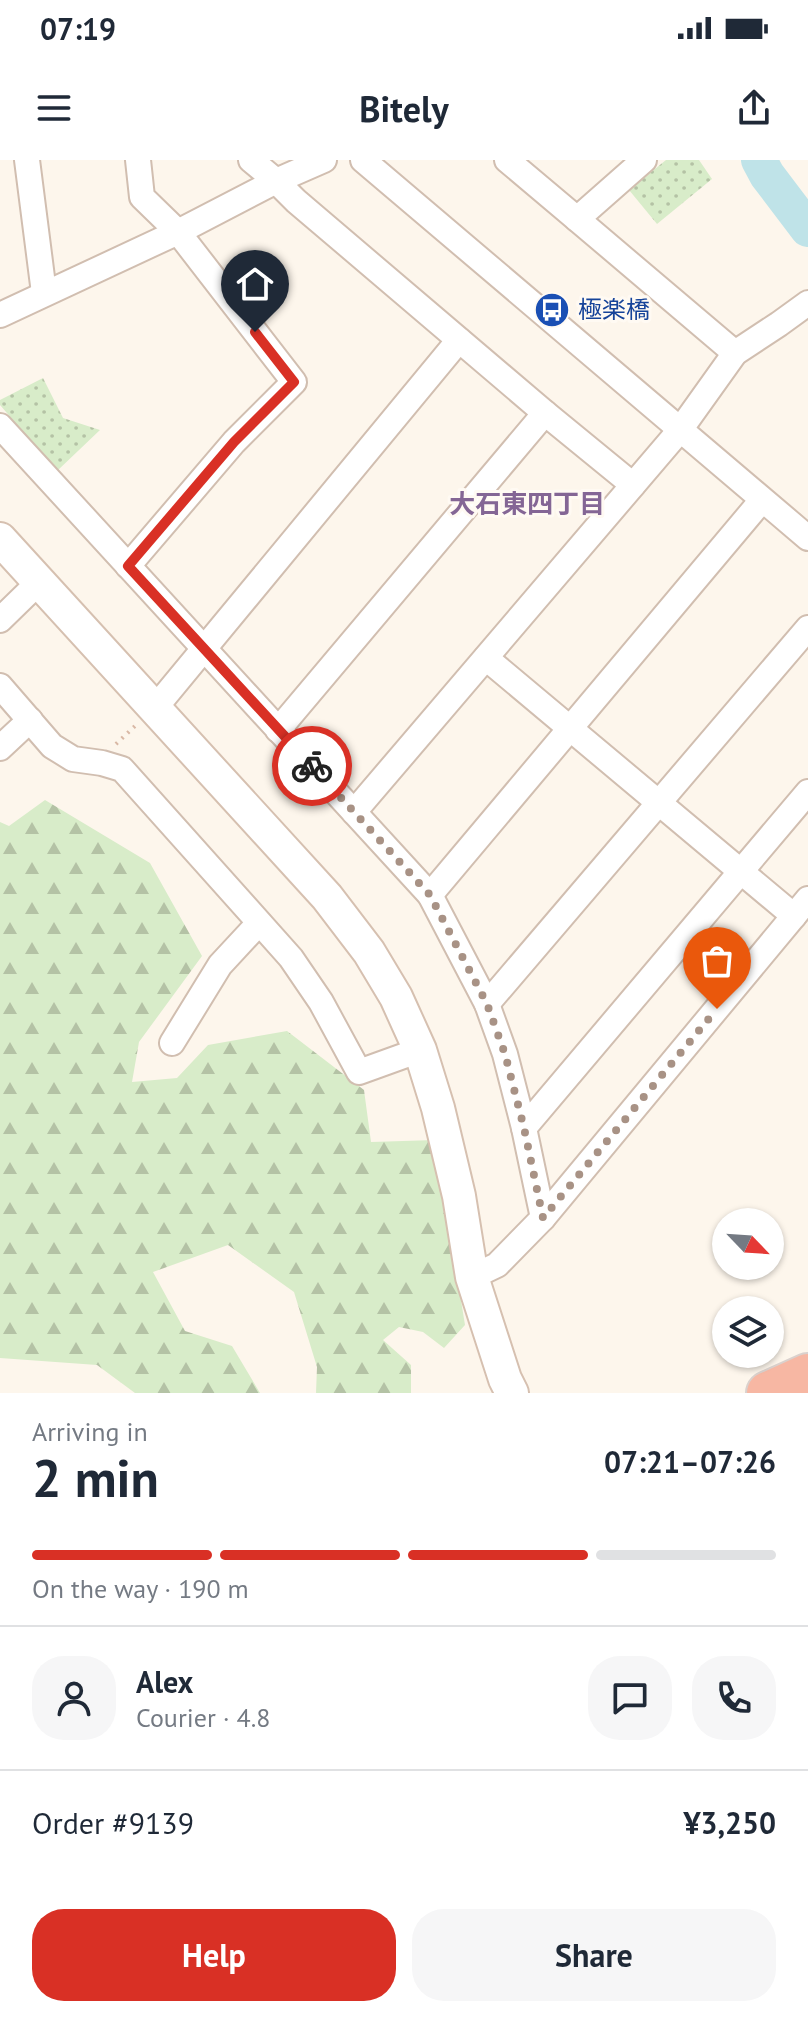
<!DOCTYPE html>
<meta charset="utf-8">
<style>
:root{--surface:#fff;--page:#f6f6f7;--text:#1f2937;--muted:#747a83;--line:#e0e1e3;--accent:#d93025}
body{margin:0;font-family:"PT Sans","Noto Sans JP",sans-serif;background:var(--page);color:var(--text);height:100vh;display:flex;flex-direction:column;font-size:30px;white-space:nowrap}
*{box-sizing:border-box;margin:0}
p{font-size:26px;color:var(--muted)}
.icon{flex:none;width:44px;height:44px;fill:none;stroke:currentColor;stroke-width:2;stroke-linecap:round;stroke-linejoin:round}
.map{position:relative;height:1233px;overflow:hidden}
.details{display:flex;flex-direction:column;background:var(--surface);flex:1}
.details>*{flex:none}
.needle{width:52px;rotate:115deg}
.controls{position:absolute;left:712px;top:1048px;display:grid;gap:16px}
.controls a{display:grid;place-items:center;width:72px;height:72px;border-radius:50%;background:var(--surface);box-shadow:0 2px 6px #0004;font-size:40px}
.pin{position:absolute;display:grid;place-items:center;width:68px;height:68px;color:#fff;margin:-82px -34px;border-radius:50% 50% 50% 0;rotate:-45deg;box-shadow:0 0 8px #0007}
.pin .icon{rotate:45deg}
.courier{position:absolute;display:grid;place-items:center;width:80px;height:80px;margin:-40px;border:6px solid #d93025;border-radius:50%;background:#fff;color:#222;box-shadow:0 2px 10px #0007}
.overview em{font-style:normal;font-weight:700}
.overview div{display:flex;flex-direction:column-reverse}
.overview{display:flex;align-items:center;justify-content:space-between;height:136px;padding:0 32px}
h1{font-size:52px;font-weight:700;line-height:60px}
.bar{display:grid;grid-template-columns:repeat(4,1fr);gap:12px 8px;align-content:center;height:96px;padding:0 32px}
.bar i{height:10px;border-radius:6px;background:var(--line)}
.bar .selected{background:var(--accent)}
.bar p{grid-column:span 4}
.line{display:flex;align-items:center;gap:20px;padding:0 32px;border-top:2px solid var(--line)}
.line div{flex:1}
.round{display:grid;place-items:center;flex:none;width:84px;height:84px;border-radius:32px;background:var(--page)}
.primary-button{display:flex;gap:16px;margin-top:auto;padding:16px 32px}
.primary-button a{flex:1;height:92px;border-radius:32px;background:var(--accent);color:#fff;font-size:32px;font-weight:700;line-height:92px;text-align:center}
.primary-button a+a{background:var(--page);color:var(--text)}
.status{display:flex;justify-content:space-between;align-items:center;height:56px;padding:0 40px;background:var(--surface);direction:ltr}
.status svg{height:22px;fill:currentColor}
header{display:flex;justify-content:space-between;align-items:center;height:104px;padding:0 32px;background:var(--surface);font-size:36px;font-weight:700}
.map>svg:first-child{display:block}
.forest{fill:url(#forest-firs)}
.park{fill:url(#park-dots)}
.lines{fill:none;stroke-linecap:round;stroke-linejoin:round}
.river{stroke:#bfe3e8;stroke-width:36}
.street-casing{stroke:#d1beb0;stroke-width:28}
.secondary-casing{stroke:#d6c0b0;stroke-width:36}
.highway-casing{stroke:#dad1cd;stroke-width:46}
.path{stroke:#d9b8a5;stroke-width:4;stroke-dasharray:2 6;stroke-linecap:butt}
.street{stroke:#fff;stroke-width:24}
.secondary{stroke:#fff;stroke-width:32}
.highway{stroke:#f7b7a3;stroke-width:42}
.done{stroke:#a89285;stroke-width:8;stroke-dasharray:0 14.4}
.route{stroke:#d93025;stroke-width:10}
.labels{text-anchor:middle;stroke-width:6;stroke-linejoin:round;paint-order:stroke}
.transit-label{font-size:24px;fill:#164399;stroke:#fffaf3;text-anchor:start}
.neighbourhood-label{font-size:26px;font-weight:bold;fill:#846695;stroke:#fffaf3}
</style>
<div class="status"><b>07:19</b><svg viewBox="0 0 49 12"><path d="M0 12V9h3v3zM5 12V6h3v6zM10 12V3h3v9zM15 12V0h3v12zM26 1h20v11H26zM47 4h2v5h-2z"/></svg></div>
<header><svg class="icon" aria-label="menu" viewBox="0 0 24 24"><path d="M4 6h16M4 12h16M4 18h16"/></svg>Bitely<svg class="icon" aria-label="share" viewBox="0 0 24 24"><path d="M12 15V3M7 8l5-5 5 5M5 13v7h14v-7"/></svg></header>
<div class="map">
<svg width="808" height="1233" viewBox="0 0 808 1233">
<defs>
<pattern id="forest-firs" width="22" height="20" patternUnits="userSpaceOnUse" patternTransform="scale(2)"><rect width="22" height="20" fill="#d8ecc9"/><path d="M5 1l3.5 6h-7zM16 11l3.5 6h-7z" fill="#b4c2a5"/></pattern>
<pattern id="park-dots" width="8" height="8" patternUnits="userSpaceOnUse" patternTransform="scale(2)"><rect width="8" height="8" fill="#d8ecc9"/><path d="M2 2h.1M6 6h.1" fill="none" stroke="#b4c2a5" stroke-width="1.8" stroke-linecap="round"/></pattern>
</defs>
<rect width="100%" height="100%" fill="#fdf6ec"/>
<!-- forest -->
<path class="forest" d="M45 640 150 703 202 796 139 882 132 922 177 918 208 885 287 871 364 930 371 982 435 980 465 1165 444 1188 423 1172 399 1167 383 1180 411 1205V1233H316L317 1207 294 1132 228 1085 153 1112 185 1171 232 1186 260 1233H135L97 1205 0 1198V662L9 666Z"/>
<!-- park -->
<g class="park">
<path d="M666 0H699L712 19 657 64 629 30Z"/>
<path d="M43 218 63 258 100 270 57 311 0 245V240Z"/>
</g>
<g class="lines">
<!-- river -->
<path class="river" d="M759 0 767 15 808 69"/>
<!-- street casing -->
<g class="street-casing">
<g id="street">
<path d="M27 0 44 133"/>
<path d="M251 0 276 21 296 41 545 253 633 325"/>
<path d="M363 0 808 378"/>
<path d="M507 0 577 59 644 0"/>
<path d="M577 59 735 193"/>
<path d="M0 155 178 72 276 21 324 0"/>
<path d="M0 266 430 735 487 844 505 894 524 968 543 1058"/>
<path d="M128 406 234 282 294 222 178 72 142 37 138 0"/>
<path d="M0 460 39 422"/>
<path d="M486 498 794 756"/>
<path d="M0 526 52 586 73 599 102 603 122 609 291 798 321 842 359 912 420 890"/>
<path d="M155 548 459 180"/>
<path d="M278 570 545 253"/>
<path d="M0 588 30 560"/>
<path d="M354 652 680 270 735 193 779 164 808 143"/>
<path d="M430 735 762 340"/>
<path d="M487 844 808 468"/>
<path d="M172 883 220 805 259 763"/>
<path d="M524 968 808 632"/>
<path d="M472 1117 497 1105 543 1058 808 739"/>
</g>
</g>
<!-- secondary casing -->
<g class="secondary-casing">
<path id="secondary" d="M0 379 327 737 369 792 396 837 420 890 438 948 459 1036 472 1117 505 1219 512 1233"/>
</g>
<!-- highway casing -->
<g class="highway-casing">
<path id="highway" d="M768 1233 808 1215"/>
</g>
<!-- path -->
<path class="path" d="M116 584 136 565"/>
<!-- street -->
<use href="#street" class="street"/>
<!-- secondary -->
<use href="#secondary" class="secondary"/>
<!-- highway -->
<use href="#highway" class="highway"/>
</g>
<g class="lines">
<!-- done -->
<path class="done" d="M312 606 430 735 487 844 505 894 524 968 543 1058 717 849"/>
<!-- route -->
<path class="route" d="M255 172 294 222 234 282 128 406 312 606"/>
</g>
<!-- icons -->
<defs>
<g id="bus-disc" transform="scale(1.8)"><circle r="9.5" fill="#1a4fb4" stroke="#fffaf3"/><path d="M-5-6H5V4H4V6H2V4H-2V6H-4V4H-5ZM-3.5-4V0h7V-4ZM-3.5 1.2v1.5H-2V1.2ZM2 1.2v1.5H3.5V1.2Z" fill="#fff"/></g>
</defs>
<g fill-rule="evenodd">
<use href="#bus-disc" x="552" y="150"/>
</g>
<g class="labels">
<!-- transit labels -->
<g class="transit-label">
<text x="578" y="158">極楽橋</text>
</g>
<!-- neighbourhood labels -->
<g class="neighbourhood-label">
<text x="527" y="353">大石東四丁目</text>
</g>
</g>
</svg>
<div class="controls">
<a><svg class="needle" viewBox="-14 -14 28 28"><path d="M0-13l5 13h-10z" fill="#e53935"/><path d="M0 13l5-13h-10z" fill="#747a83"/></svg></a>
<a><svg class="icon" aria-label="layers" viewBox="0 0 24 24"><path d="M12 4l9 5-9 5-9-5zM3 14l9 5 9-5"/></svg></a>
</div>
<div class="pin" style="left:717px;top:849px;background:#ea580c"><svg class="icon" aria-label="bag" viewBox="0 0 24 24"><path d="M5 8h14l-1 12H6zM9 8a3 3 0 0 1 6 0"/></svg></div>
<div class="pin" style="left:255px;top:172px;background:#1f2937"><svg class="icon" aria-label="home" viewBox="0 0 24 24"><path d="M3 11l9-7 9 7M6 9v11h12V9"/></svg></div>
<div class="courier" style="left:312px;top:606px"><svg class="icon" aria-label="bike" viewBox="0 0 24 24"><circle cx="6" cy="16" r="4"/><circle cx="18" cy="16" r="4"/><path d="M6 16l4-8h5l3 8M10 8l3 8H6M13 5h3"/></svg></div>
</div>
<section class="details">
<div class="overview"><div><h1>2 min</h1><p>Arriving in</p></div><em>07:21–07:26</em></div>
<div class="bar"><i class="selected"></i><i class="selected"></i><i class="selected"></i><i></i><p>On the way · 190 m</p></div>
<div class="line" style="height:144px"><a class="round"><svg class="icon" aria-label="person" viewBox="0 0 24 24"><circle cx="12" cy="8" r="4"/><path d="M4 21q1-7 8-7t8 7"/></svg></a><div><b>Alex</b><p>Courier · 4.8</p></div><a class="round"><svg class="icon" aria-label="chat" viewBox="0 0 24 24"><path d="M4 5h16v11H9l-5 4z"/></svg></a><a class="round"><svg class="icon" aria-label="phone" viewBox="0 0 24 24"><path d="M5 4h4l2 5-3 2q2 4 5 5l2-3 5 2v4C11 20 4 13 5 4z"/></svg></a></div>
<div class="line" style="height:104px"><div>Order #9139</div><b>¥3,250</b></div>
<div class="primary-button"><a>Help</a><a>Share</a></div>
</section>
